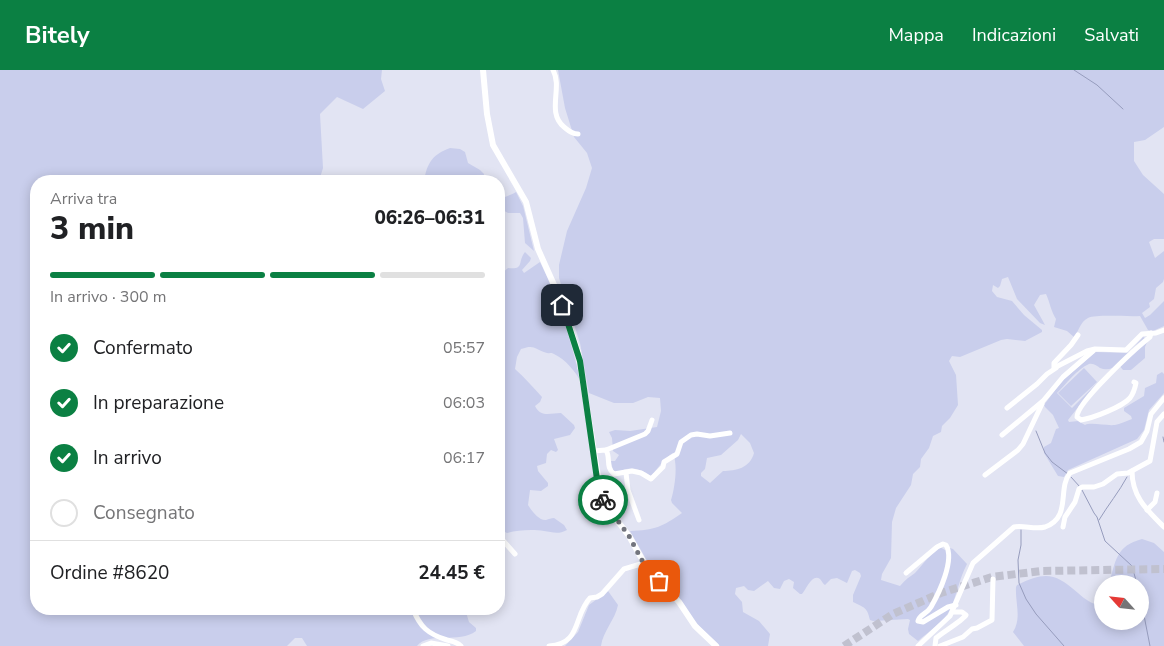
<!DOCTYPE html>
<html lang="it">
<meta charset="utf-8">
<style>
:root{--surface:#fff;--page:#f2f2f2;--text:#202124;--muted:#757577;--line:#e0e0e0;--accent:#0b8043}
body{margin:0;font-family:"Nunito Sans",sans-serif;background:var(--page);color:var(--text);height:100vh;display:flex;flex-direction:column;font-size:19px;white-space:nowrap}
*{box-sizing:border-box;margin:0}
p{font-size:16px;color:var(--muted)}
.icon{flex:none;width:28px;height:28px;fill:none;stroke:currentColor;stroke-width:2;stroke-linecap:round;stroke-linejoin:round}
.map{position:relative;flex:1;overflow:hidden}
.drawer{position:absolute;left:30px;top:105px;width:475px;height:440px;display:flex;flex-direction:column;background:var(--surface);border-radius:20px;box-shadow:0 2px 12px #0003}
.drawer>*{flex:none}
.needle{width:32px;rotate:297deg}
.tools{position:absolute;left:1094px;top:505px;display:grid;gap:10px}
.tools a{display:grid;place-items:center;width:55px;height:55px;border-radius:50%;background:var(--surface);box-shadow:0 2px 12px #0003;font-size:25px}
.pin{position:absolute;display:grid;place-items:center;width:42px;height:42px;color:#fff;margin:-21px;border-radius:10px;box-shadow:0 2px 8px #0006}
.courier{position:absolute;display:grid;place-items:center;width:50px;height:50px;margin:-25px;border:4px solid #0b8043;border-radius:50%;background:#fff;color:#222;box-shadow:0 1px 6px #0007}
.overview em{font-style:normal;font-weight:800}
.overview div{display:flex;flex-direction:column-reverse}
.overview{display:flex;align-items:center;justify-content:space-between;height:85px;padding:0 20px}
h1{font-size:32px;font-weight:800;line-height:38px}
.bar{display:grid;grid-template-columns:repeat(4,1fr);gap:8px 5px;align-content:center;height:60px;padding:0 20px}
.bar i{height:6px;border-radius:4px;background:var(--line)}
.bar .current{background:var(--accent)}
.bar p{grid-column:span 4}
.line{display:flex;align-items:center;gap:12px;padding:0 20px;border-top:1px solid var(--line)}
.line div{flex:1}
ol{padding:0 20px;list-style:none}
li{display:flex;align-items:center;gap:15px;height:55px}
li p{margin-inline-start:auto}
li .icon{padding:5px;border-radius:50%;background:var(--accent);color:#fff;stroke-width:4}
li:last-child{color:var(--muted)}
li i{width:28px;height:28px;border:2px solid var(--line);border-radius:50%}
header{display:flex;align-items:center;gap:30px;box-sizing:border-box;height:70px;padding:0 25px;background:var(--accent);color:#fff}
header strong{font-size:24px}
nav{display:flex;gap:28px;margin-inline-start:auto;font-size:18px}
.map>svg:first-child{display:block}
.green{fill:#c9ceec;fill-rule:evenodd}
.lines{fill:none;stroke-linecap:round;stroke-linejoin:round}
.stream{stroke:#969cbd;stroke-width:1}
.highway-tunnel{stroke:#c0c1cf;stroke-width:8;stroke-dasharray:8 4;stroke-linecap:butt}
.minor{stroke:#fff;stroke-width:5}
.major{stroke:#fff;stroke-width:6}
.done{stroke:#72747d;stroke-width:5;stroke-dasharray:0 9}
.route{stroke:#0b8043;stroke-width:6}
</style>
<header>
<strong>Bitely</strong>
<nav><a>Mappa</a><a>Indicazioni</a><a>Salvati</a></nav>
</header>
<div class="map">
<svg width="1164" height="576" viewBox="0 0 1164 576">
<rect width="100%" height="100%" fill="#e2e4f3"/>
<!-- green -->
<g class="green">
<path d="M0 0H382L381 9 385 21 363 39 337 27 320 44 323 98 319 111H36V539H465L469 552 476 558V561C459 574 429 561 417 576H307L302 568H295L287 576H0Z"/>
<path d="M558 0H1164V57L1145 70 1134 72V91L1143 105 1164 124V169H1154L1149 172 1155 188 1164 181V209L1163 212 1156 218 1154 229 1149 233 1150 237 1142 243 1145 248 1150 245 1164 231V256L1153 261 1148 260 1140 246C1128 247 1097 244 1088 248 1080 252 1079 261 1074 267L1067 261 1054 257 1056 249C1051 241 1050 233 1046 224L1040 225 1034 235 1045 255 1040 253 1017 229 1008 207 1002 209 1000 216 998 218 993 215 992 221 997 227 1012 231 1024 245 1042 260V262L1025 271 1007 269 1001 270 960 287 952 286 949 291 956 305 958 335 950 348 942 356 941 362 933 366 929 378 921 389 920 397 913 404 911 415 896 438 892 452 891 488 882 504 881 510 900 516C906 509 908 508 915 503 922 496 932 481 940 477L945 480 950 478 953 479 967 494C959 509 957 525 950 540 944 552 929 561 918 571L909 564 908 559 910 550 908 549 873 551 870 550C867 537 865 538 853 532V525L861 506 860 503 855 500 852 501 847 513 837 508 831 509 825 515C823 514 822 511 820 509 812 503 806 520 802 524H800L793 518 794 512 789 509 784 511 780 519 774 518 768 511 754 521 748 520 744 516 736 518 735 524 742 532 743 542 759 551 770 564 768 576H720L700 557 655 503 646 489 630 461C655 460 662 457 682 443L672 433 671 430C675 417 678 395 673 383 662 390 660 396 651 406 640 398 630 396 618 402L613 401 611 391H615L619 385 613 381 612 368 609 362 615 360 630 361 657 357 661 341 660 328 648 327 633 333H614L589 323 580 273 559 208V195L567 161 586 118 592 98 587 83 574 67 565 38ZM741 364 750 373 754 383C750 398 736 401 723 401L710 413 701 406V403L705 399 707 388 721 385 738 370Z"/>
<path d="M450 78 460 79 465 82 468 93 480 100 484 104 483 111H424C427 93 433 84 450 78Z"/>
<path d="M516 122 523 136 534 181 525 173 523 148 520 143H508L501 139 499 140C499 125 507 128 516 122Z"/>
<path d="M525 182 531 188 530 191 522 200 524 203 540 192C559 229 571 272 581 312 575 301 566 290 554 284 550 282 551 284 547 283 534 279 535 274 521 279L517 287 515 299C525 308 533 317 542 327L540 332 535 336C541 348 551 343 561 343L574 355 575 358 570 365 554 369 558 380 556 382 551 380 547 384 546 393 537 396 538 401 548 413V416L541 421 530 420 528 435C531 440 539 451 546 450 549 449 551 448 554 448L564 455 567 460C558 465 552 462 544 461 533 459 517 460 507 463L499 459V204H501L508 198C525 200 517 192 525 182Z"/>
<path d="M1143 267 1148 270 1145 277V288L1131 300H1123L1119 295C1113 298 1107 301 1100 298 1097 296 1094 293 1089 294 1077 299 1066 314 1057 323L1072 338 1096 314 1068 350 1069 352 1078 351 1085 355C1091 352 1106 356 1115 355 1120 354 1126 351 1132 349L1131 346 1124 341V338L1144 326 1145 318 1156 313 1157 305 1162 302 1164 304V323L1149 340 1144 360 1137 369 1068 400 1064 407 1058 406 1044 383V377L1051 373 1056 359 1059 358 1053 345 1045 337 1044 335 1062 311 1093 284 1096 282 1127 283 1131 281Z"/>
<path d="M1084 298 1097 312 1071 336 1058 323Z"/>
<path d="M1142 469 1154 473 1164 482V576H1024L1013 562C1022 548 1015 533 1016 517L1017 515C1046 501 1055 503 1078 523 1085 529 1090 533 1099 535L1102 532V551H1140V514H1109C1116 490 1116 476 1142 469Z"/>
<path d="M608 521 618 535C615 550 603 561 601 576H565L578 562 589 535Z"/>
</g>
<g class="lines">
<!-- stream -->
<g class="stream">
<path d="M1074 0 1097 15 1123 39"/>
<path d="M1036 361 1045 383 1052 392 1068 404"/>
<path d="M1163 367 1164 372"/>
<path d="M1071 407 1080 417"/>
<path d="M1082 420 1094 443 1097 447 1105 471 1132 496 1137 514"/>
<path d="M1099 450C1108 435 1119 422 1127 407"/>
<path d="M1021 460V475L1018 490 1019 513 1026 529 1036 544 1064 576"/>
<path d="M1140 525 1150 576"/>
</g>
<!-- highway-tunnel -->
<path class="highway-tunnel" d="M844 576 893 544 941 523 992 507 1041 501 1164 499"/>
<!-- minor -->
<g class="minor">
<path d="M553 0C563 18 546 42 564 57 569 61 572 64 578 64"/>
<path d="M1078 265 1071 275 1054 293V298L1087 281 1095 279 1126 280 1142 264 1156 263 1164 260"/>
<path d="M1134 312 1136 313C1135 318 1133 324 1130 328 1122 337 1093 348 1081 350L1077 347C1076 333 1136 278 1150 267L1151 263"/>
<path d="M1007 338 1037 314 1047 304 1056 298"/>
<path d="M1002 365 1043 331 1063 307 1093 281"/>
<path d="M606 380 645 364 648 361 652 350"/>
<path d="M593 381 606 380C611 388 605 397 614 404L632 401 641 403 651 409 663 397 664 392 677 384 681 372 691 365 697 364 710 366 730 363"/>
<path d="M1132 401C1132 427 1147 440 1164 457"/>
<path d="M626 403 628 420 639 450"/>
<path d="M985 405 1018 380 1023 374 1042 334"/>
<path d="M1147 440 1155 432 1157 423"/>
<path d="M1063 457 1065 447 1075 432 1079 419 1082 417H1094L1103 414 1117 404 1128 403 1150 391 1157 352 1164 344"/>
<path d="M499 466 515 484"/>
<path d="M499 469 500 480 499 486"/>
<path d="M906 503 937 477 943 474 946 475C955 490 939 523 931 537 927 544 920 544 918 551L923 552 948 537 956 535"/>
<path d="M413 539C420 557 428 564 447 570 452 571 457 572 461 576"/>
<path d="M423 576 431 573 448 576"/>
<path d="M549 576C582 574 573 546 590 528L597 527 602 524 624 499 644 493"/>
<path d="M918 576 950 546 973 493 1014 457C1024 455 1035 460 1045 457 1072 447 1057 419 1070 403L1129 379 1141 372 1147 361 1151 344 1164 328"/>
<path d="M935 576 936 568C943 562 962 551 966 545L962 542H953"/>
<path d="M940 576 963 567 972 559 977 558 992 550 993 509"/>
</g>
<!-- major -->
<path class="major" d="M483 0 487 44 493 75 526 132 538 179 559 226 578 282 601 425 616 449 629 466 647 498 679 532 695 556 716 576"/>
</g>
<g class="lines">
<!-- done -->
<path class="done" d="M603 430 629 466 646 498 659 511"/>
<!-- route -->
<path class="route" d="M562 235 580 291 598 416 603 430"/>
</g>
</svg>
<div class="tools">
<a><svg class="needle" viewBox="-14 -14 28 28"><path d="M0-13l5 13h-10z" fill="#e53935"/><path d="M0 13l5-13h-10z" fill="#757577"/></svg></a>
</div>
<div class="pin" style="left:659px;top:511px;background:#ea580c"><svg class="icon" aria-label="bag" viewBox="0 0 24 24"><path d="M5 8h14l-1 12H6zM9 8a3 3 0 0 1 6 0"/></svg></div>
<div class="pin" style="left:562px;top:235px;background:#1f2937"><svg class="icon" aria-label="home" viewBox="0 0 24 24"><path d="M3 11l9-7 9 7M6 9v11h12V9"/></svg></div>
<div class="courier" style="left:603px;top:430px"><svg class="icon" aria-label="bike" viewBox="0 0 24 24"><circle cx="6" cy="16" r="4"/><circle cx="18" cy="16" r="4"/><path d="M6 16l4-8h5l3 8M10 8l3 8H6M13 5h3"/></svg></div>
<section class="drawer">
<div class="overview"><div><h1>3 min</h1><p>Arriva tra</p></div><em>06:26–06:31</em></div>
<div class="bar"><i class="current"></i><i class="current"></i><i class="current"></i><i></i><p>In arrivo · 300 m</p></div>
<ol>
<li><svg class="icon" aria-label="check" viewBox="0 0 24 24"><path d="M5 12l5 5 9-10"/></svg>Confermato<p>05:57</p></li>
<li><svg class="icon" aria-label="check" viewBox="0 0 24 24"><path d="M5 12l5 5 9-10"/></svg>In preparazione<p>06:03</p></li>
<li><svg class="icon" aria-label="check" viewBox="0 0 24 24"><path d="M5 12l5 5 9-10"/></svg>In arrivo<p>06:17</p></li>
<li><i></i>Consegnato</li>
</ol>
<div class="line" style="height:65px"><div>Ordine #8620</div><b>24.45 €</b></div>
</section>
</div>
